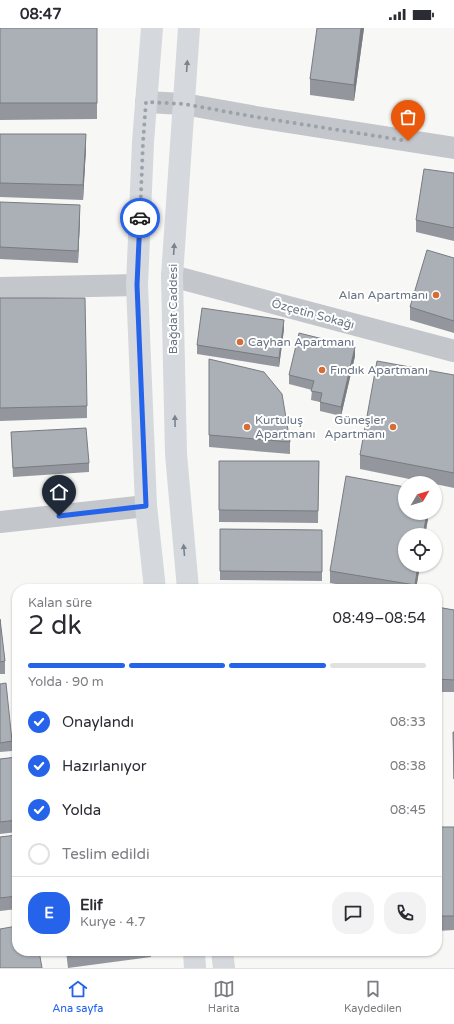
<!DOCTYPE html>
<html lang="tr">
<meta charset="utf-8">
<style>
:root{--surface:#fff;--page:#f2f2f3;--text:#2b2b33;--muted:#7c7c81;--line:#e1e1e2;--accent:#2563eb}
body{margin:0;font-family:"Varela Round",sans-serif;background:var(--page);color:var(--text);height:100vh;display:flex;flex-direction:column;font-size:15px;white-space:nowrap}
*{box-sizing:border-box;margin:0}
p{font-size:13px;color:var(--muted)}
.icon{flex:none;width:22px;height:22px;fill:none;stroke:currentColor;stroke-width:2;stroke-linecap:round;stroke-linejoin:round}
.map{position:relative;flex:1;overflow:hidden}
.side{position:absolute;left:12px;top:556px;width:430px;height:372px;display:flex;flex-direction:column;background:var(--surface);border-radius:16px;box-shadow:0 1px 3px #0004}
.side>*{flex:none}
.needle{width:26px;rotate:52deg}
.controls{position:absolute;left:398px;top:448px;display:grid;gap:8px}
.controls a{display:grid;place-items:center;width:44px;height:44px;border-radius:50%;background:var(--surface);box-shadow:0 1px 3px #0004;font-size:20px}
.pin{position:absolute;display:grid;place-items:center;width:34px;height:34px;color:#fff;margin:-41px -17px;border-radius:50% 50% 50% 0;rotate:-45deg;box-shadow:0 0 4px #0007}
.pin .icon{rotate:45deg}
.courier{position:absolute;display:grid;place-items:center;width:40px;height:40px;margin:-20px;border:3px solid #2563eb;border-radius:50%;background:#fff;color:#222;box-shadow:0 1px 5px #0007}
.overview em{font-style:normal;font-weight:600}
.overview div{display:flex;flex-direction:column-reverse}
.overview{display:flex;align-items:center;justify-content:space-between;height:68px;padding:0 16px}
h1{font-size:26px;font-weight:600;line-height:30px}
.bar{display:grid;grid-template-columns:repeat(4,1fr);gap:6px 4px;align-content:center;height:48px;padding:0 16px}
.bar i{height:5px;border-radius:3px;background:var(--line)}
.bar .active{background:var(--accent)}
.bar p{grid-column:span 4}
.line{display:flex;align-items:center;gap:10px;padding:0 16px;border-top:1px solid var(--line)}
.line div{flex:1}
.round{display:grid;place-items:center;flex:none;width:42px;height:42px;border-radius:16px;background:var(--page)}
ol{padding:0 16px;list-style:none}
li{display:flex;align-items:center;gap:12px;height:44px}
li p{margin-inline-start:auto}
li .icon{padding:4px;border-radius:50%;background:var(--accent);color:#fff;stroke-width:4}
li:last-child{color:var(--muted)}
li i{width:22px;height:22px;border:2px solid var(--line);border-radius:50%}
.status{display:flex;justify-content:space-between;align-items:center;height:28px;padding:0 20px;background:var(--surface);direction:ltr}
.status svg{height:11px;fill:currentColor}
.dock{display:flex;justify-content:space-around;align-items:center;height:56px;border-top:1px solid var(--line);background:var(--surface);font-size:11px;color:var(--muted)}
.dock a{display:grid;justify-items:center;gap:2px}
.dock .active{color:var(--accent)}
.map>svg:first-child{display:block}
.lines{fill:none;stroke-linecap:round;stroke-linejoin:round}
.minor{stroke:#c3c6ca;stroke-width:22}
.major{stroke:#d5d8dc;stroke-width:22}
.wall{fill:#93979d}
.shaded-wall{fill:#787b80}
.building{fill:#abb0b7;stroke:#787b80}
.oneway{fill:#798390}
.done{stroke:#9ba2ab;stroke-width:4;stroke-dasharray:0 7.2}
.route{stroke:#2563eb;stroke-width:5}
.poi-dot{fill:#d56d37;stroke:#fff;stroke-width:1.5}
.labels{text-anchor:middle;stroke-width:4;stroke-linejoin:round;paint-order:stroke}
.poi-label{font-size:12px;fill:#697483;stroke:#fff;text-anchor:start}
.street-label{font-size:12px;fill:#697483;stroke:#fff}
</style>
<div class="status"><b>08:47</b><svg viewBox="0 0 49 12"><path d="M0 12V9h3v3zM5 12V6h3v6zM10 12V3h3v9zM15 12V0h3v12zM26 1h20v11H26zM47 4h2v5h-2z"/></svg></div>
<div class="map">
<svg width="454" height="940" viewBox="0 0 454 940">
<rect width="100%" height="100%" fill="#f7f7f5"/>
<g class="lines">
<!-- minor -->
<g class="minor">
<path d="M146 74 184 76 256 89 454 120"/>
<path d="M172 248 454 323"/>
<path d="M0 260 137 257"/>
<path d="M0 494 146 478"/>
</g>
<!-- major -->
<g class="major">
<path d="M152 0 143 114 137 257 146 478 155 561"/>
<path d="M188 561 176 426 172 248 189 0"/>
<path d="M194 923 195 940"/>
<path d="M222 923 224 940"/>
</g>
</g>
<!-- wall -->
<g class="wall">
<path d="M0 0H97V91L0 92Z"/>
<path d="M364 0 354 73 310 67V51Z"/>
<path d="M0 106 86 120 83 172 0 169Z"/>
<path d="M454 145V213L416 204V192Z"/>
<path d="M0 174 80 190 78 235 0 231Z"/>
<path d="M454 230V305L410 292V279Z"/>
<path d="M0 270 87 378V390L0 393Z"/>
<path d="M284 301 279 339 197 326V317Z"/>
<path d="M355 328 341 388 320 383V374L311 372 312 362 289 356V347Z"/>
<path d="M209 331 290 414V426L209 419Z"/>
<path d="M454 347V460L435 456V455H429L360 441V427Z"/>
<path d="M11 404 89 435V444L13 449Z"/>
<path d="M219 433H319L318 495 219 494Z"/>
<path d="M405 485H429L416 561H366L330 555V543Z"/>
<path d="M220 501 322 502V553L220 552Z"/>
<path d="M437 579 454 582V664H438L440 769H437Z"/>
<path d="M0 591 5 633V646H0Z"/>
<path d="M0 656 12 713V723L0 724Z"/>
<path d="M17 729V804L0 806V731Z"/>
<path d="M437 799H454V902L437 903Z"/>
<path d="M17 807V881L0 883V809Z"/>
<path d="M66 923H151V929L68 940Z"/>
<path d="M254 923H267L254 924Z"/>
</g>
<!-- shaded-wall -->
<g class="shaded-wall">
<path d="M361 0H364L354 73V57Z"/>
<path d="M86 106V120L83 172V157Z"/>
<path d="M80 177V190L78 235V223Z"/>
<path d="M284 292V301L279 339V330Z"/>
<path d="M355 319V328L341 388V379Z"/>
<path d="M427 485H429L425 507H423Z"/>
<path d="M418 537H420L416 561H415V557Z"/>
</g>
<!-- building -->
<g class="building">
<rect x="0" y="0" width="97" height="75"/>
<path d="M317 0H361L354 57 310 51Z"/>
<path d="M0 106H86L83 157 0 155Z"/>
<path d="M424 141 454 145V200L416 192Z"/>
<path d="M0 174 80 177 78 223 0 219Z"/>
<path d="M427 222 454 230V293L410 279Z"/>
<path d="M0 270H85L87 378 0 380Z"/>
<path d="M202 280 284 292 279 330 197 317Z"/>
<path d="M299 305 355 319 341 379 320 374 322 365 311 363 314 353 289 347Z"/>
<path d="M209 331 264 344 282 366 290 414 209 407Z"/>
<path d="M377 333 454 347V445L360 427Z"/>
<path d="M86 400 89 435 13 440 11 404Z"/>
<path d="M219 433H319L318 483 219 482Z"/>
<path d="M346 448 405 459V485H427L423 507H405V537H418L415 557 330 543Z"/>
<path d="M220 501 322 502V544L220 543Z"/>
<path d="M437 579 454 582V652L437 651Z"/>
<path d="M0 591 5 633 0 634Z"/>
<path d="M6 655 12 713 0 715V656Z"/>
<path d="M437 662H438L440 757H437Z"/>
<path d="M453 704H454V751Z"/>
<path d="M17 729V792L0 794V731Z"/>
<rect x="437" y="799" width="17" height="89"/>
<path d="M17 807V868L0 870V809Z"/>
<path d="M17 898V923H39L42 940H0V901Z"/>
<path d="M67 923H107L68 928Z"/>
</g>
<!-- one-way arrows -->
<defs><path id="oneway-solid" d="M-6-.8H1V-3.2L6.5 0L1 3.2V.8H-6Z"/></defs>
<g class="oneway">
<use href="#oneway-solid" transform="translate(187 38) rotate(-86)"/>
<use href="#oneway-solid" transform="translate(174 221) rotate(-86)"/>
<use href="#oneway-solid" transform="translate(175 393) rotate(-91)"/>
<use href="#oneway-solid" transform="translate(184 522) rotate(-95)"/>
</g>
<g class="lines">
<!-- done -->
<path class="done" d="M140 190 143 114 146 74 184 76 256 89 408 113"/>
<!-- route -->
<path class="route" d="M59 488 146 478 137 257 140 190"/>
</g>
<!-- markers -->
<g class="poi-dot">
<circle cx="436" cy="267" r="4"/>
<circle cx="240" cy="314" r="4"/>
<circle cx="322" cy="342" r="4"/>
<circle cx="247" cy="399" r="4"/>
<circle cx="393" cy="399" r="4"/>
</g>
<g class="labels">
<!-- poi labels -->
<g class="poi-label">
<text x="428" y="271" text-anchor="end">Alan Apartmanı</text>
<text x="248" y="318">Cayhan Apartmanı</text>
<text x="330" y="346">Fındık Apartmanı</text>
<text x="255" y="396">Kurtuluş<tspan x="255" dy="14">Apartmanı</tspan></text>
<text x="385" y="396" text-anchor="end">Güneşler<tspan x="385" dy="14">Apartmanı</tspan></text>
</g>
<!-- street labels -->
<g class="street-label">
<text transform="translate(173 281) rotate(-90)" y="4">Bağdat Caddesi</text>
<text transform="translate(313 286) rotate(15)" y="4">Özçetin Sokağı</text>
</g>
</g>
</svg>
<div class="controls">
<a><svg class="needle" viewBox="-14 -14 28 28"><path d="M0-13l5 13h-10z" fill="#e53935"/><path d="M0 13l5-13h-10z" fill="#7c7c81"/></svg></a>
<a><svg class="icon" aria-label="locate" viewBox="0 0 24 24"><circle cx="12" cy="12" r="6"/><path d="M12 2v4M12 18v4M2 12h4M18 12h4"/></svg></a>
</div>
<div class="pin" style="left:408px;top:113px;background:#ea580c"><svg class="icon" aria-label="bag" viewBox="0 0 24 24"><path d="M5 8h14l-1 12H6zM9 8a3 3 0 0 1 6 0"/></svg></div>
<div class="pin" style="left:59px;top:488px;background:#1f2937"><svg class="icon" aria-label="home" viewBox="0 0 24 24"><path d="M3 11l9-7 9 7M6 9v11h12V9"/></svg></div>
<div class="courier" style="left:140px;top:190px"><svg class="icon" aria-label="car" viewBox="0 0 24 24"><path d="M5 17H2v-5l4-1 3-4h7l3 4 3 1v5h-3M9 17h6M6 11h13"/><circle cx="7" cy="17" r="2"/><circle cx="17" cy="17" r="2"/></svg></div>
<section class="side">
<div class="overview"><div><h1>2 dk</h1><p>Kalan süre</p></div><em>08:49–08:54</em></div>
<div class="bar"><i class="active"></i><i class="active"></i><i class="active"></i><i></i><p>Yolda · 90 m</p></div>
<ol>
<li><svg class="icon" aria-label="check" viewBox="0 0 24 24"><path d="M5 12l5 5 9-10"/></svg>Onaylandı<p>08:33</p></li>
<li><svg class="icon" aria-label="check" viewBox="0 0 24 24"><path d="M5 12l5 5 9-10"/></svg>Hazırlanıyor<p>08:38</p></li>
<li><svg class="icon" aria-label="check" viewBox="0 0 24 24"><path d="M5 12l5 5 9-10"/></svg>Yolda<p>08:45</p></li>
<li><i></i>Teslim edildi</li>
</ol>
<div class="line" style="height:72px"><b class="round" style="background:var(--accent);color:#fff">E</b><div><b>Elif</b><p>Kurye · 4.7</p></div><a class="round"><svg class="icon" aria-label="chat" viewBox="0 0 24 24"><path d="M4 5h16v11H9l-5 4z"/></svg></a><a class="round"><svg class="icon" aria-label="phone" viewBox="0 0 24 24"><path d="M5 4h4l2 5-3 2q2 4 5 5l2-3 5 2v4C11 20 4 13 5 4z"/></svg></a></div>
</section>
</div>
<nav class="dock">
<a class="active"><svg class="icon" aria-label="home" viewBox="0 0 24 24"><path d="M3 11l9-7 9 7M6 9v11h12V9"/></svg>Ana sayfa</a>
<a><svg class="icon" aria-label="map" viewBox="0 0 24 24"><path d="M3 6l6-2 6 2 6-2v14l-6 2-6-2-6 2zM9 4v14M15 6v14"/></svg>Harita</a>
<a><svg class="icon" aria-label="saved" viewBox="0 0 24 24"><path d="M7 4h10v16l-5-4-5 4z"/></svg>Kaydedilen</a>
</nav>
